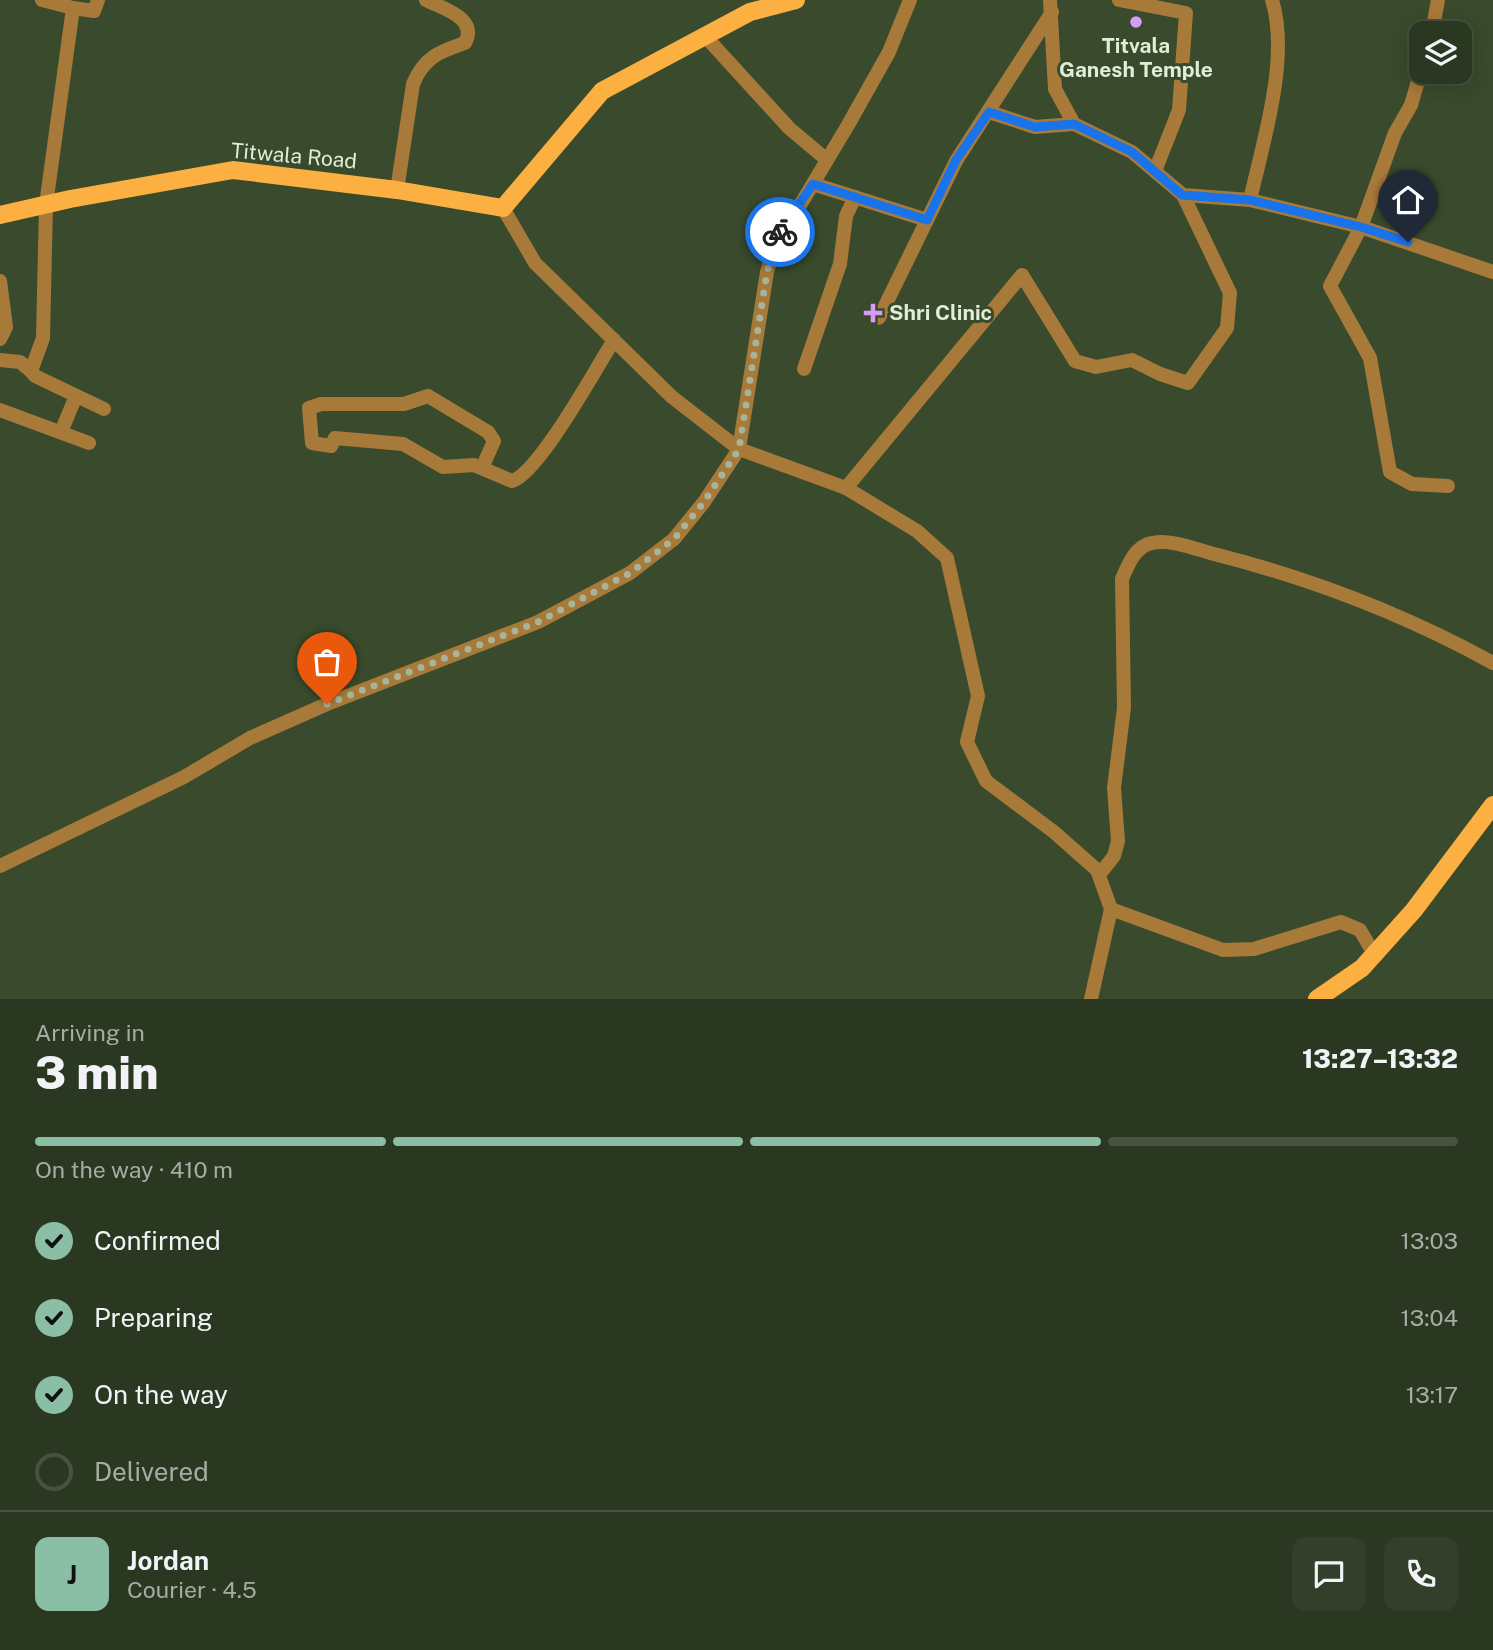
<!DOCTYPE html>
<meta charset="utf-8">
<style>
:root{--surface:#2b3821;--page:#333f2a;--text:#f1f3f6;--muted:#a6aca5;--line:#47523f;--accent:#8abfa5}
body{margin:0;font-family:"Public Sans",sans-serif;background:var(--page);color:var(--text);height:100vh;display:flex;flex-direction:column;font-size:26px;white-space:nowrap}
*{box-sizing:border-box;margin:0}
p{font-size:23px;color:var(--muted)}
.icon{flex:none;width:38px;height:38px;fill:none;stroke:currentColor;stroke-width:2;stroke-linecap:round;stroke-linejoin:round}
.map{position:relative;height:999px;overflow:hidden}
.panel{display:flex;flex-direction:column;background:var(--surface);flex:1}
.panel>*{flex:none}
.buttons{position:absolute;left:1409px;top:21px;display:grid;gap:14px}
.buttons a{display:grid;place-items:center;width:63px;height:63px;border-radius:14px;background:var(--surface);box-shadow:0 4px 18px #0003,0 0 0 2px var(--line);font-size:35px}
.pin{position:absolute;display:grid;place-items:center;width:60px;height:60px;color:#fff;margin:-72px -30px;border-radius:50% 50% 50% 0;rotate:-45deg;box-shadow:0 0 7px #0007}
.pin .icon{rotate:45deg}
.courier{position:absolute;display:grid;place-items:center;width:70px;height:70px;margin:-35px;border:5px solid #1a73e8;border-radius:50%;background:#fff;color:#222;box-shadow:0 2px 9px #0007}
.summary em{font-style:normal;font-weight:800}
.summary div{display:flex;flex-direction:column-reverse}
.summary{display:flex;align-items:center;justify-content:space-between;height:119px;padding:0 35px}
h1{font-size:46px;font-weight:800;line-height:52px}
.bar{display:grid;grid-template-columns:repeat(4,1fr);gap:10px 7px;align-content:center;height:84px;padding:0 35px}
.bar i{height:9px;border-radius:5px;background:var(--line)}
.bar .on{background:var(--accent)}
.bar p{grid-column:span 4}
.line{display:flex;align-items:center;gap:18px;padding:0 35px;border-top:2px solid var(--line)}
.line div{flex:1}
.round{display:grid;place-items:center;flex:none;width:74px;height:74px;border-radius:14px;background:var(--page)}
ol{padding:0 35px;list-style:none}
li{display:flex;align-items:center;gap:21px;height:77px}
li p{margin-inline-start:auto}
li .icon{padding:7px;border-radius:50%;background:var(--accent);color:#111;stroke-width:4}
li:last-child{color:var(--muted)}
li i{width:38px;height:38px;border:4px solid var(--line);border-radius:50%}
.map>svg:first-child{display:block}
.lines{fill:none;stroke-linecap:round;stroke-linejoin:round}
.minor{stroke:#a87a3a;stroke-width:14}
.major{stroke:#fbb041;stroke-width:18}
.done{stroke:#a6b49c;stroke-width:7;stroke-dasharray:0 12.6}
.route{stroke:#1a73e8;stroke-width:9}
.poi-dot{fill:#d79bf9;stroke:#394b2c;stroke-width:2.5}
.labels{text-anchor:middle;stroke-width:6;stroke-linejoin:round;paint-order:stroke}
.poi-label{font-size:21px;font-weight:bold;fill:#e1ecd9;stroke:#394b2c}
.street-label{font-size:21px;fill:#e1ecd9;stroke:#394b2c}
</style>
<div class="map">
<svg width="1493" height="999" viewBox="0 0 1493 999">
<rect width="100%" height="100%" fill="#394b2c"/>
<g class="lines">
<!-- minor -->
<g class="minor">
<path d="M42 0 73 8 46 205 43 338 31 371 35 376 104 409"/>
<path d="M1050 0 1055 89 1074 124 1132 152 1183 195 1250 200 1361 227 1493 272"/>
<path d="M1119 0 1186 13 1179 110 1155 171"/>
<path d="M73 8 94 11 98 0"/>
<path d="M1432 33 1438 0"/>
<path d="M705 36 789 128 827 160"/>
<path d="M1421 71 1411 105 1395 133 1361 227 1330 286 1370 358 1390 472 1412 484 1448 486"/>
<path d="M989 112 1035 127 1074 124"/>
<path d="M813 184 927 220"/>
<path d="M397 190 413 84C424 57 439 52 465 43 478 18 444 9 426 0"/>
<path d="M1250 200C1263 142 1290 58 1272 0"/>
<path d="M503 208 535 263 672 397 739 449 846 488 917 531 947 558 978 696 967 742 986 781 1054 832 1097 870 1111 909 1091 999"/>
<path d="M0 281 6 327 0 339"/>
<path d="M879 318 956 161 1052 12"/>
<path d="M0 360 20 362 31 371"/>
<path d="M804 369 840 264 846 216 855 197"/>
<path d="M0 410 89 443"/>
<path d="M61 432 76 396"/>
<path d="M482 468 494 441 488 432 428 396 404 404H321L309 408 312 443 331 446 335 438 403 444 443 467 474 465 512 481C539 473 596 368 614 340"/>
<path d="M846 488 1022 275 1075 361 1096 367 1132 360 1160 374 1188 383 1227 328 1230 293 1183 195"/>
<path d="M0 866 184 777 250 738 327 704 538 622 630 573 674 539 704 502 739 449 767 272 777 236 802 202 848 125 889 52 910 0"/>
<path d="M1099 875 1114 856 1118 841 1114 788 1124 708 1122 579C1128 565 1135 546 1152 543 1172 539 1195 549 1214 554 1313 579 1404 614 1493 663"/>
<path d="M1111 909 1223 950 1254 949 1341 922 1360 930 1370 947"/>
</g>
<!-- major -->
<g class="major">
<path d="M0 215 70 199 233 170 397 190 503 208 602 91 750 12 796 0"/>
<path d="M1317 999 1362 968 1414 910 1493 805"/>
</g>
</g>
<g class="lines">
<!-- done -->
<path class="done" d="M327 704 538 622 630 573 674 539 704 502 739 449 767 272 780 232"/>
<!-- route -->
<path class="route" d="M780 232 813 184 927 220 956 160 989 112 1035 127 1074 124 1132 152 1182 195 1250 200 1361 227 1408 242"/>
</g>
<!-- markers -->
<g class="poi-dot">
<circle cx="1136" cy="22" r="7"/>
<path d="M869.5 302.5h7v7h7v7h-7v7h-7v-7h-7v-7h7z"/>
</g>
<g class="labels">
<!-- poi labels -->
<g class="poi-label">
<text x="1136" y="53">Titvala<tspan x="1136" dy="24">Ganesh Temple</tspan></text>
<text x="889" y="320" text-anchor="start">Shri Clinic</text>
</g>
<!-- street labels -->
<g class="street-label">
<text transform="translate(294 156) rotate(5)" y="7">Titwala Road</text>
</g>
</g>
</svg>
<div class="buttons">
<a><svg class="icon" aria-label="layers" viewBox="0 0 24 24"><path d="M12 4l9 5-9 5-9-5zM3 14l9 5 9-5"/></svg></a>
</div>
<div class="pin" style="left:327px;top:704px;background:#ea580c"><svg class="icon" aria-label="bag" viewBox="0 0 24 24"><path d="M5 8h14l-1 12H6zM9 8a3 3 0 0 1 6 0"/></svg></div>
<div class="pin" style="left:1408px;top:242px;background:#1f2937"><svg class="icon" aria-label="home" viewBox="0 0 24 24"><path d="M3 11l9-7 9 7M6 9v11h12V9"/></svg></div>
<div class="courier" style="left:780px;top:232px"><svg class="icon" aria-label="bike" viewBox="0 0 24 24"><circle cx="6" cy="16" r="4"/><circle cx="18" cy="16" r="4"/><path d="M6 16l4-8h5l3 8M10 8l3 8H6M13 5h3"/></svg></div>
</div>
<section class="panel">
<div class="summary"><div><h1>3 min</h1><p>Arriving in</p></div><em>13:27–13:32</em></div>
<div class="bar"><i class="on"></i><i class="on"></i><i class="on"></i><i></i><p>On the way · 410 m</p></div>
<ol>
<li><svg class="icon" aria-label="check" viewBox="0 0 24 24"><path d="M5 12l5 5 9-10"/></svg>Confirmed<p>13:03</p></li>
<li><svg class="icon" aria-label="check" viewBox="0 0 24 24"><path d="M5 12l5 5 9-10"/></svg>Preparing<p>13:04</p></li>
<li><svg class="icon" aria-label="check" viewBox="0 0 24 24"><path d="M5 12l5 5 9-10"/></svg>On the way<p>13:17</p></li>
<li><i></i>Delivered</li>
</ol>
<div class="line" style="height:126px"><b class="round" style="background:var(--accent);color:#111">J</b><div><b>Jordan</b><p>Courier · 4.5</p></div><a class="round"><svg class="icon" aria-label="chat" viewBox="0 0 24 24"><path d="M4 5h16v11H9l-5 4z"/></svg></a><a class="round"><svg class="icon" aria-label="phone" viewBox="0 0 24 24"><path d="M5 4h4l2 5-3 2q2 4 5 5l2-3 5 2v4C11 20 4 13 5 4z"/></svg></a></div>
</section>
